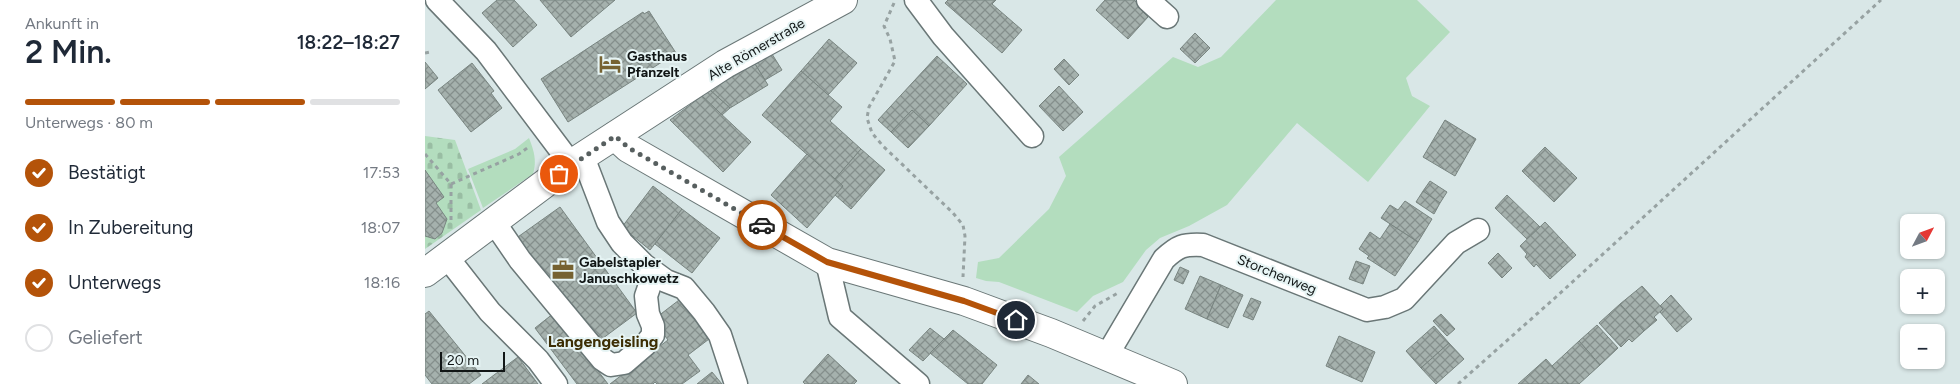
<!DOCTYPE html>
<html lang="de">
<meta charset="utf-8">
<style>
:root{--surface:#fff;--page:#f2f2f3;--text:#1f2937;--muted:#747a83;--line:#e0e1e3;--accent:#b45309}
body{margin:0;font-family:Figtree,sans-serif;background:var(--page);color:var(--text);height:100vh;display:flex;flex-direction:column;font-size:19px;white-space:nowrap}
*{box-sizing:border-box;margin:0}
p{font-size:16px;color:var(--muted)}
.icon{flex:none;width:28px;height:28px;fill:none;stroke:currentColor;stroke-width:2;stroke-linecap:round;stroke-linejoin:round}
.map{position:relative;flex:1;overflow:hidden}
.details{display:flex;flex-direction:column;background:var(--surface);width:425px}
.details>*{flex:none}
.needle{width:32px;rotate:49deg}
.buttons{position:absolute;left:1475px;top:214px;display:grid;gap:10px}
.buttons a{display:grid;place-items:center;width:45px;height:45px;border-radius:8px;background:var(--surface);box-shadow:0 1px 4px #0004;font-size:25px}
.scale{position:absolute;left:15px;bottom:12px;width:65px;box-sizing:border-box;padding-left:5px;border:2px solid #111616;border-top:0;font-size:14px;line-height:18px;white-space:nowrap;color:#111616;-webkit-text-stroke:4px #e6f4f4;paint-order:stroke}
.pin{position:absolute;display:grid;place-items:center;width:42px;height:42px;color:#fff;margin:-21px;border:2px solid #fff;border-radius:50%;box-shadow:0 1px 5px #0007}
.courier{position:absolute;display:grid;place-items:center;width:50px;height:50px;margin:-25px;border:4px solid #b45309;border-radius:50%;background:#fff;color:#222;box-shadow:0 1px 6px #0007}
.summary em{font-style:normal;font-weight:600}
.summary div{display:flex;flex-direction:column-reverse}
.summary{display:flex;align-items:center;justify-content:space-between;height:85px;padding:0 25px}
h1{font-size:32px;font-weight:600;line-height:38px}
.bar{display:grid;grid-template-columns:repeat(4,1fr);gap:8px 5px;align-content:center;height:60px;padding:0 25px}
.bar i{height:6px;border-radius:4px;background:var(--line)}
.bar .on{background:var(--accent)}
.bar p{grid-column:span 4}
ol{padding:0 25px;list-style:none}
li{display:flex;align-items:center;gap:15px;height:55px}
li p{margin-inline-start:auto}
li .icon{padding:5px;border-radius:50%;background:var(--accent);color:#fff;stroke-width:4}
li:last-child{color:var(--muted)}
li i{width:28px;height:28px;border:2px solid var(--line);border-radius:50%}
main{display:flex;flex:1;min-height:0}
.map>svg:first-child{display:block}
.green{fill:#b3ddbe}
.cemetery{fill:url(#cemetery-stones)}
.building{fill:url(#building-cross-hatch);stroke:#798581}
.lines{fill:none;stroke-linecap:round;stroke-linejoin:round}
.minor-casing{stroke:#6a7777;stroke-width:25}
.major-casing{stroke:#6a7777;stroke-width:30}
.path{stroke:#97a2a2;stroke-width:3;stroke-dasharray:4 4;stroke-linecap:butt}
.minor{stroke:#fff;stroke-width:22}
.major{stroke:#fff;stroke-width:28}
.done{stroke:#575f5f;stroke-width:5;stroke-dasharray:0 9}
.route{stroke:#b45309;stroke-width:6}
.labels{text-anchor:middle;stroke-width:4;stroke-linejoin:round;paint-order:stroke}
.street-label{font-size:14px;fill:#111616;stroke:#e6f4f4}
.poi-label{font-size:14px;font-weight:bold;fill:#111616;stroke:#e6f4f4;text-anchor:start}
.quarter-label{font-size:16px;font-weight:bold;fill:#3d2e04;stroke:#e6f4f4}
</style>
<main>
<section class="details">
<div class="summary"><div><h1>2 Min.</h1><p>Ankunft in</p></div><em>18:22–18:27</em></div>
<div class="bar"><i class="on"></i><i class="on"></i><i class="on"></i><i></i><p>Unterwegs · 80 m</p></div>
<ol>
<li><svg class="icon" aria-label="check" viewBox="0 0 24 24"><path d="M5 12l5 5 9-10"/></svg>Bestätigt<p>17:53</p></li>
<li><svg class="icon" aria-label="check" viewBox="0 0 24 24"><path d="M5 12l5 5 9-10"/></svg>In Zubereitung<p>18:07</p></li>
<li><svg class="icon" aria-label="check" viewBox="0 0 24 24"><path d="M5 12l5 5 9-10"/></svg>Unterwegs<p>18:16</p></li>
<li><i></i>Geliefert</li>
</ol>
</section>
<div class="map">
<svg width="1535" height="384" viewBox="0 0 1535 384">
<defs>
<pattern id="cemetery-stones" width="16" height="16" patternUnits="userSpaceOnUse" patternTransform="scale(1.25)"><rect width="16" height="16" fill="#b3ddbe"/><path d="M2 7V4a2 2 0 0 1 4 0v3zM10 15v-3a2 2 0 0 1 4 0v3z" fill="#99bda3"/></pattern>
<pattern id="building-cross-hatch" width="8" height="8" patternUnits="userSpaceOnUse" patternTransform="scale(1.25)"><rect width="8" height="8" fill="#a5b1ad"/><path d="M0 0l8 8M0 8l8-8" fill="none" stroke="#858f8c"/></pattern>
</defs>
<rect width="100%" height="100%" fill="#d9e7e7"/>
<!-- green -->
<g class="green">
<path d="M851 0H992L1025 32 981 78 987 96 1005 106 943 182 872 123 802 205 764 226 735 238 721 250 698 282 668 296 652 312 574 282 561 281 551 278 553 262 574 258 624 209 641 176 634 157 748 57 773 67 796 57Z"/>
<path d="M104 138C109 151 112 160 108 174L58 208 43 169 90 149Z"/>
</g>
<!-- cemetery -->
<path class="cemetery" d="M0 136 30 140 56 210 0 249Z"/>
<!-- building -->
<g class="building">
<path d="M72 0H89L112 25 88 47 57 13Z"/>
<path d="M115 0H190L146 37Z"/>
<path d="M523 0H571L567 4 597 30 577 53 520 3Z"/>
<path d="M680 0H709L718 8 716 10 723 17 703 39 671 10Z"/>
<path d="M224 11 251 53 143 122 116 79 218 12 219 14Z"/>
<path d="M770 33 785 48 770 63 755 49Z"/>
<path d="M404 39 432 63 403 95 376 71Z"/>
<path d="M347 54 357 70 340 80 330 64Z"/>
<path d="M512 56 542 84 504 126 487 110 466 132 453 120Z"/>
<path d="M639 59 654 75 644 85 629 69Z"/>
<path d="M0 62 13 78 0 89Z"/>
<path d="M47 63 69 91 66 93 77 108 46 132 13 90Z"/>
<path d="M330 64 343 85 305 108 285 90Z"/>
<path d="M376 71 417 107 405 121 436 149 410 179 337 115Z"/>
<path d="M634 86 658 112 638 131 614 106Z"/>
<path d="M285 90 305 108 297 115 277 96Z"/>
<path d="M277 96 326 142 298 172 245 120Z"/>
<path d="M487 110 504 126 483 148 466 132Z"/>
<path d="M1020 120 1051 139 1030 176 998 157Z"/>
<path d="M1120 147 1152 178 1129 202 1097 171Z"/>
<path d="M436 149 460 170 426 209 410 195 418 186 410 179Z"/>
<path d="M382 154 418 186 382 228 346 195Z"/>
<path d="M0 170 19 197 11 203 22 219 17 233 10 239 0 236Z"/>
<path d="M1005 181 1022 192 1015 203 998 191Z"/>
<path d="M228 186 257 209 225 250 197 227Z"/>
<path d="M998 191 1015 203 1009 214 991 202Z"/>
<path d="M1082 195 1115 227 1102 239 1070 208Z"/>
<path d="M980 201 1007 219 993 242 956 218 965 205 973 210Z"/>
<path d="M135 207 212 313 170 344 90 239Z"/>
<path d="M257 209 295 238 267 273 230 244Z"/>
<path d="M1120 222 1151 255 1125 279 1111 264 1109 267 1100 257 1102 254 1095 246Z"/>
<path d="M965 224 993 242 970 276 942 258 944 256 934 249 945 232 955 239Z"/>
<path d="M1073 253 1087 268 1077 278 1063 263Z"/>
<path d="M931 261 945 266 938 284 924 279Z"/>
<path d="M755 267 764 271 758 284 749 280Z"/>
<path d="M775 276 796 285 782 319 760 309Z"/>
<path d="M796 285 818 295 803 328 782 319Z"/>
<path d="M1217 286 1238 309 1229 317 1232 320 1219 331 1195 304Z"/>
<path d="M1246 295 1267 319 1252 332 1235 312 1238 309 1235 306Z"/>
<path d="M258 297 288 336 263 355 275 371 257 384H232L230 382 228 384H185L243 340 228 320Z"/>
<path d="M826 298 836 302 828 320 818 316Z"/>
<path d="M1195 304 1219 331 1207 342 1204 339 1196 347 1174 323Z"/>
<path d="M4 311 56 375 44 384H7L0 375V314Z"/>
<path d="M129 313 183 384H152L110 328Z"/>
<path d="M1016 314 1030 329 1022 336 1008 321Z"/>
<path d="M1172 325 1193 348 1175 365 1154 341Z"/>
<path d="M1009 326 1024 343 996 368 981 351Z"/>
<path d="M505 328 519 339 498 361 484 350Z"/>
<path d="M528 330 572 365 557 384H543L505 353Z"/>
<path d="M914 336 950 352 937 382 901 366Z"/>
<path d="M1154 341 1175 365 1154 384H1143L1127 366Z"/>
<path d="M1024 343 1039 359 1011 384 996 368Z"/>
<path d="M403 354 432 381 429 384H380L378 382Z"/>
<path d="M93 357 113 384H57Z"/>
<path d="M1121 359 1143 384H1093Z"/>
<path d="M287 372 297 384H272Z"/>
<path d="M603 375 614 384H596Z"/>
</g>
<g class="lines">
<!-- minor casing -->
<g class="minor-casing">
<g id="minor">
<path d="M12 0 61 51 146 164"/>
<path d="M491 0 518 36 607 136"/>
<path d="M723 0 742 17"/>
<path d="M158 157 183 222 197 243 219 265 241 281 259 288 279 312 295 335 311 384"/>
<path d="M69 222 95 260 177 359 186 365 199 363 220 345 228 335V326L223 314 221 296 229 273"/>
<path d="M22 257 65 312 113 360 131 384"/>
<path d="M402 262 415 317 493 384"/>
<path d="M681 357 739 259C753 246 758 244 778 245L942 310 960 307 979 299 1031 243 1053 230"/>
</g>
</g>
<!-- major casing -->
<g class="major-casing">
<g id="major">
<path d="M190 136 203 148 402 262 539 301 626 333 748 384"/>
<path d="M0 273 146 164 300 64 418 0"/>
</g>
</g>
<!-- path -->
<g class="path">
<path d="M469 3 459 26 465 39 470 61 444 107 442 118 447 133 458 146 528 213 538 225 540 236 538 277"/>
<path d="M0 53 5 52"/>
<path d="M0 154 26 184 94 154 105 146"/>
<path d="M26 184V224"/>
<path d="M658 321 670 306 693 293"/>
<path d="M1033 384 1131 297 1456 0"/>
</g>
<!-- minor -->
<use href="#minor" class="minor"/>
<!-- major -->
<use href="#major" class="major"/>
</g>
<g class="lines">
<!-- done -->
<path class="done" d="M134 174 190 136 204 148 337 225"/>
<!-- route -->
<path class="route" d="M337 225 402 262 539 301 591 320"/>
</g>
<!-- icons -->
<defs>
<g id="hotel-bare" transform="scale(1.725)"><path d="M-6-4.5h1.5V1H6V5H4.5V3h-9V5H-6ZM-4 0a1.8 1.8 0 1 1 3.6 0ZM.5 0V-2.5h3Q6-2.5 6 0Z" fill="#766231" stroke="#e6f4f4" stroke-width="2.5" paint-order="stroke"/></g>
<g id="office-bare" transform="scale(1.725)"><path d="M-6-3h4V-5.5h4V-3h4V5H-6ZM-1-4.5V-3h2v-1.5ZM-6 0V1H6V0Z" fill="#766231" stroke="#e6f4f4" stroke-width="2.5" paint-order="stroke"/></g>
</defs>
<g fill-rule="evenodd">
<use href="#hotel-bare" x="185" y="64"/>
<use href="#office-bare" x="138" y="270"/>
</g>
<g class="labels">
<!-- street labels -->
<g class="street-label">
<text transform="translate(331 49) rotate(-30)" y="5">Alte Römerstraße</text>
<text transform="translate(852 274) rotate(22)" y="5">Storchenweg</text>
</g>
<!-- poi labels -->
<g class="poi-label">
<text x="202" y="61">Gasthaus<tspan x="202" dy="16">Pfanzelt</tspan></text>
<text x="154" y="267">Gabelstapler<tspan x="154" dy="16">Januschkowetz</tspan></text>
</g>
<!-- quarter labels -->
<g class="quarter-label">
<text x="178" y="347">Langengeisling</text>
</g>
</g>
</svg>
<div class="buttons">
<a><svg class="needle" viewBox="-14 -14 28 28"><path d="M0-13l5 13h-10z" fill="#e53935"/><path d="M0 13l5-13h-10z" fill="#747a83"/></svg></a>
<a>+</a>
<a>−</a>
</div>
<div class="scale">20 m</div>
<div class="pin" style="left:134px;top:174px;background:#ea580c"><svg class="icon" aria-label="bag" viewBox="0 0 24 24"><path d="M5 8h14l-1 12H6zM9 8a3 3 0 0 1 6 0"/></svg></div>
<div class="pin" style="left:591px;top:320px;background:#1f2937"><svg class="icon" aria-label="home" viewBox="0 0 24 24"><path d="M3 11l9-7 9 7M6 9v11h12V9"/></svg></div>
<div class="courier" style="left:337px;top:225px"><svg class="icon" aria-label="car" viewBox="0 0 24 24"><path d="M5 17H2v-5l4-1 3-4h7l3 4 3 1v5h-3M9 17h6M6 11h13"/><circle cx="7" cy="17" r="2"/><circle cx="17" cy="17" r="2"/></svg></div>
</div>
</main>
